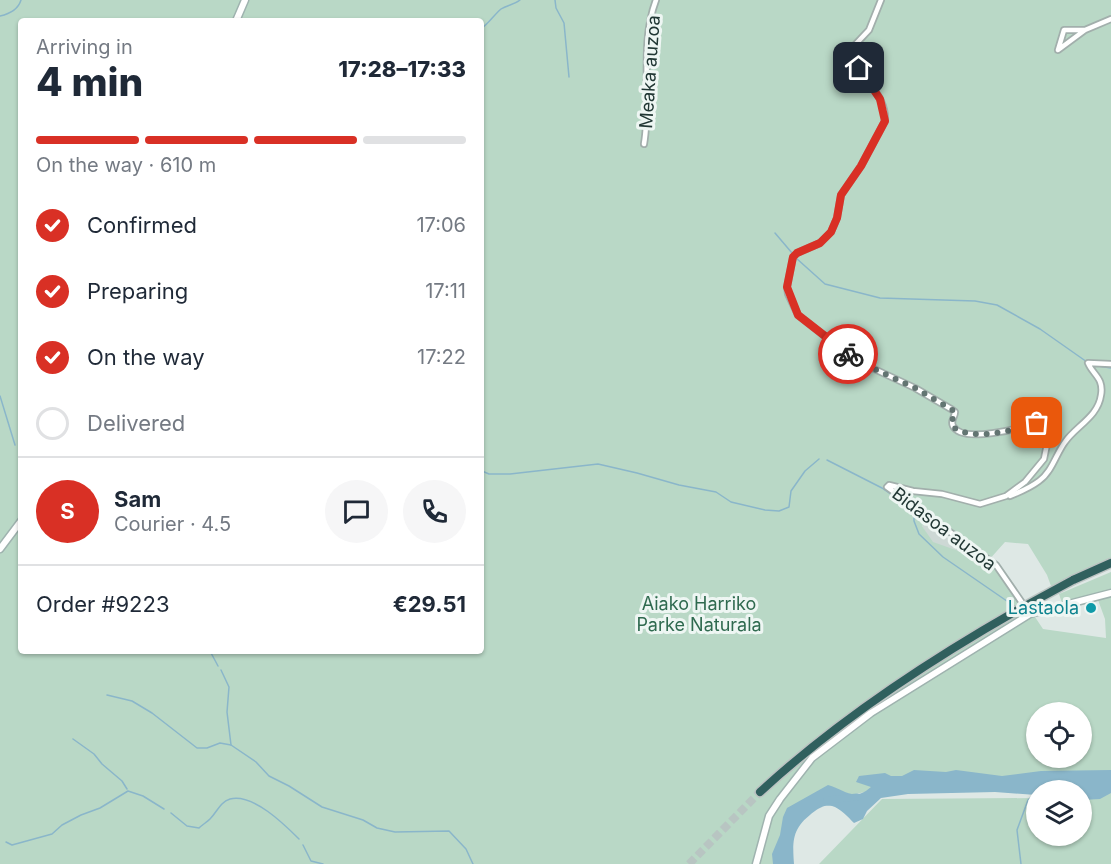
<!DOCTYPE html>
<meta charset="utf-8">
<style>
:root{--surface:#fff;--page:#f6f6f7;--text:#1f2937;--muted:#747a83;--line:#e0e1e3;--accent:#d93025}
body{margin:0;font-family:Inter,sans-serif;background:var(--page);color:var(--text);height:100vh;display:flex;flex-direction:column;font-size:22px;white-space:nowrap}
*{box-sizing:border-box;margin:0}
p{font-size:20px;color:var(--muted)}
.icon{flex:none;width:33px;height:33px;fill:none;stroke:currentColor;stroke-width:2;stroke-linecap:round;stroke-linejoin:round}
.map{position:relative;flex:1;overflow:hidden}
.drawer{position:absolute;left:18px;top:18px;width:466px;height:636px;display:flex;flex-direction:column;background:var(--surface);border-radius:6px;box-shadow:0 2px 4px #0004}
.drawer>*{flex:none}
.buttons{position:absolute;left:1026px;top:702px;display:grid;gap:12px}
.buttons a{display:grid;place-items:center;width:66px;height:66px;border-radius:50%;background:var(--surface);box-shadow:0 2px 4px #0004;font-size:30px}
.pin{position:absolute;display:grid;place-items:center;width:51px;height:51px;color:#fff;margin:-26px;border-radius:12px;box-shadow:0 3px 9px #0006}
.courier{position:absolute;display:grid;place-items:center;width:60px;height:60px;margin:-30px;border:4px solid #d93025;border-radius:50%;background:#fff;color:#222;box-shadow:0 2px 8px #0007}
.headline em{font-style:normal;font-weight:800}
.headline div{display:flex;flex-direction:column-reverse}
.headline{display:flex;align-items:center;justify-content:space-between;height:102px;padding:0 18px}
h1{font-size:39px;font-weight:800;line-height:45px}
.bar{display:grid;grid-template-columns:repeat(4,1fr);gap:9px 6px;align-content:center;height:72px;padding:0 18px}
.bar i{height:8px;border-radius:4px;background:var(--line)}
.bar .current{background:var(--accent)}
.bar p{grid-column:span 4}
.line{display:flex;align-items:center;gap:15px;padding:0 18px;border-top:2px solid var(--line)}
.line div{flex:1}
.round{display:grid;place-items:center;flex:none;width:63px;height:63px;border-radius:32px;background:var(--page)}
ol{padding:0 18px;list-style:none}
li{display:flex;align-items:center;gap:18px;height:66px}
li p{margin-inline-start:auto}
li .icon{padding:6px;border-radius:50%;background:var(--accent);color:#fff;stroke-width:4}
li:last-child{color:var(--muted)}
li i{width:33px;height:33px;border:3px solid var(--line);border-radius:50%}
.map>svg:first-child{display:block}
.built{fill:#cdd8d5}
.green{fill:#b9d8c6;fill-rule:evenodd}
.water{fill:#8ab6ca}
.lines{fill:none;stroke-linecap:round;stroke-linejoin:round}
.stream{stroke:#8ab6ca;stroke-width:1.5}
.river{stroke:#8ab6ca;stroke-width:7}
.highway-tunnel{stroke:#b8c5c2;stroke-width:8;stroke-dasharray:8 4;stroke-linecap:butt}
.street-casing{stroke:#a2afac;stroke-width:8}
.secondary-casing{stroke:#9fb3af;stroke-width:9}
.highway-casing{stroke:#bcc3c2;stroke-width:11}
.street{stroke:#fff;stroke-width:4.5}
.secondary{stroke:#fff;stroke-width:6}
.highway{stroke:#30605e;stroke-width:8}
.highway-bridge-casing{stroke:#bcc3c2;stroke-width:11;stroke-linecap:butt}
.highway-bridge{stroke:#30605e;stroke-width:8}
.done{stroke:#637572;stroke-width:6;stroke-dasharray:0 10.8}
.route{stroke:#d93025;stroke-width:8}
.culture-dot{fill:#0f9aa8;stroke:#eef6f3;stroke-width:2}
.labels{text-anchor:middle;stroke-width:6;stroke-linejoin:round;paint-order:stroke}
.street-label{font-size:18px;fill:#213734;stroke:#eef6f3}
.park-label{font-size:18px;fill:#2f6a4f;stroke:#eef6f3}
.culture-label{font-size:18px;fill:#0d838f;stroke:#eef6f3;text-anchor:end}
</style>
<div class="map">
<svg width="1111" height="864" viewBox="0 0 1111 864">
<rect width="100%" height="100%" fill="#dee8e5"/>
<!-- built -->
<path class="built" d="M928 520 947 535V538L988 561 940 547 931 541 922 526Z"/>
<!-- green -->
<g class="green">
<path d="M0 0H1111V559L1051 586 1047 575 1028 544 1005 542 988 561 1001 566 1043 629 1106 638 1105 619 1098 600 1064 609 1059 594 1111 572V779L865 792 851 795 847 793 823 794 803 807 783 864H0ZM21 21H482V651H21ZM928 520 963 547 984 560 933 542 922 526ZM1036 712H1082V758H1036Z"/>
<path d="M1111 790V864H819L882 799 1036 798V836H1082V799Z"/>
</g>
<!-- water -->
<path class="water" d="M914 770 946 772 956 770 1002 776 1041 771 1111 770V793L1100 799 1082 800V790H1036V795L995 792 908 794 881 798 867 811 863 819 854 823C848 817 840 808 832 806 824 805 821 807 815 811 793 827 792 838 794 864H773L772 854 780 835 783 817 787 808 828 785C845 790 854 802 871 787L856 782 859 776 885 773 891 776H902Z"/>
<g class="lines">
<!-- stream -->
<g class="stream">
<path d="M555 0 556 8 564 23 569 77"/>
<path d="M0 16C9 14 18 10 21 0"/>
<path d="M482 28C489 23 494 15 501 9 507 5 514 5 520 0"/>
<path d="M775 233 792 253"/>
<path d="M796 258 825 284 880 298 975 301 997 305 1040 329 1087 362"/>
<path d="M1098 366 1111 368"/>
<path d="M0 396 15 445"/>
<path d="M827 460 882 488 909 507 914 514V521L919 534 943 557 1017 608"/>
<path d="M482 471 489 474H510L598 464 637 473 679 485 716 492 731 502 765 510 779 511 789 507 791 491 805 471 819 459"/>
<path d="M1040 616 1065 610"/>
<path d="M210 651 218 666"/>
<path d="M221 670 229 687 227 712 231 745"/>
<path d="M107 695 132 701 152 713 197 748H207L220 743 231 745 256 762 269 776 289 786 322 807 363 820 377 828 395 832 449 831 466 849 473 864"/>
<path d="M73 739 94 754 102 764 122 781 127 789"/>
<path d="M171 813 187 826 199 828C202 825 207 822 210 819 217 812 220 802 230 799 253 793 285 825 299 839"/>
<path d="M6 842 12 845 52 834 62 825 81 815 100 808 128 791 143 796 164 809"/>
<path d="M303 845 311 861 323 864"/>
<path d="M1021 864 1017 830 1028 800 1036 793"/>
</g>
<!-- river -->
<path class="river" d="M827 800 857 797"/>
<!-- highway-tunnel -->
<path class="highway-tunnel" d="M689 864 760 792"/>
<!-- street casing -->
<g class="street-casing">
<g id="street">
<path d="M881 0 869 30 853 47C855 76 887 92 885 121L861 166 841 195 837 218 831 232 820 243 797 253 793 257 787 287 788 294 798 315 855 360 915 388 951 409 955 412C955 417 950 421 953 426 962 444 1021 428 1037 423L1043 426 1048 439 1044 459 1025 482 1006 496 980 504 942 494 913 491 889 485 887 487 996 565 1025 607"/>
<path d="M1085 30H1064L1058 50 1085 30 1111 19"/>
<path d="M644 144C652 97 639 45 656 0"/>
<path d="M1010 496C1020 492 1031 487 1039 481 1052 472 1056 454 1065 442 1076 426 1098 417 1101 395 1104 378 1093 375 1088 363L1111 364"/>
</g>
</g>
<!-- secondary casing -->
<g class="secondary-casing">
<g id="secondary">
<path d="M236 21 245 0"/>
<path d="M0 549 21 521"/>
<path d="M756 864 769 816 780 799 812 758 871 713 1030 614 1111 593"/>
</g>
</g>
<!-- highway casing -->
<g class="highway-casing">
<g id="highway">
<path d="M1073 580 1111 563"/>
<path d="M760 792C837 721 925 663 1016 611"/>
</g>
</g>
<!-- street -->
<use href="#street" class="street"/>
<!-- secondary -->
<use href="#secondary" class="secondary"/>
<!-- highway -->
<use href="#highway" class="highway"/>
<!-- highway-bridge casing -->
<g class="highway-bridge-casing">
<path id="highway-bridge" d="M1016 611 1073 580"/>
</g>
<!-- highway-bridge -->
<use href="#highway-bridge" class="highway-bridge"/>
</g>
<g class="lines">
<!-- done -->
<path class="done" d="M848 354 855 360 915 388 951 409 955 412 952 421 953 427C972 442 1015 430 1037 423"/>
<!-- route -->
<path class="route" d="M848 354 798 315 787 287 793 257 797 253 820 243 831 232 837 218 841 195 861 166 885 121 880 99 859 68"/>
</g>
<!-- markers -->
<circle class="culture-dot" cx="1091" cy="608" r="6"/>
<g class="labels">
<!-- street labels -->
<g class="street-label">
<text transform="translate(650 72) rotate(-86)" y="6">Meaka auzoa</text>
<text transform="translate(944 529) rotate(37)" y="6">Bidasoa auzoa</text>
</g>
<!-- park labels -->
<g class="park-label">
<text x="699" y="610">Aiako Harriko<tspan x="699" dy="21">Parke Naturala</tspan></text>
</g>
<!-- culture labels -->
<g class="culture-label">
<text x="1079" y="614">Lastaola</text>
</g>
</g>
</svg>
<div class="buttons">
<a><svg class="icon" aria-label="locate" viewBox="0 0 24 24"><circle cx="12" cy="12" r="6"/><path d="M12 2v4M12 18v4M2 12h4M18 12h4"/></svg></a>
<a><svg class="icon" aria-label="layers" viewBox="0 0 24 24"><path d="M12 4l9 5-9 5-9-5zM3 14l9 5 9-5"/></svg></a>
</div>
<div class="pin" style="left:1037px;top:423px;background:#ea580c"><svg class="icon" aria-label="bag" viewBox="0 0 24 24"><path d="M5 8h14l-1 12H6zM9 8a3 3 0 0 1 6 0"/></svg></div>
<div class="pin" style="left:859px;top:68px;background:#1f2937"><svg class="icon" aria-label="home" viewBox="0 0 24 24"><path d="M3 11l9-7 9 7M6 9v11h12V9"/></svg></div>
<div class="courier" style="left:848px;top:354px"><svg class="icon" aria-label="bike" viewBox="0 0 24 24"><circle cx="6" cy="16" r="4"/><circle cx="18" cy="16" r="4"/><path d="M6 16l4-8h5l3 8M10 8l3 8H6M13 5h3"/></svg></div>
<section class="drawer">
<div class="headline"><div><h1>4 min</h1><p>Arriving in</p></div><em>17:28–17:33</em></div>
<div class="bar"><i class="current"></i><i class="current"></i><i class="current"></i><i></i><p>On the way · 610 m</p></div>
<ol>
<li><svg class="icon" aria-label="check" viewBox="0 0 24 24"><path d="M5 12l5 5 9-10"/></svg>Confirmed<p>17:06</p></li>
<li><svg class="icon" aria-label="check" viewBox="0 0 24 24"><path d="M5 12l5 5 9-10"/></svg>Preparing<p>17:11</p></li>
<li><svg class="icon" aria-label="check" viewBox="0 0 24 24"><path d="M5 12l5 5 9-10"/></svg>On the way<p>17:22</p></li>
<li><i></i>Delivered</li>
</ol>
<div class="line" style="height:108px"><b class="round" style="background:var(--accent);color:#fff">S</b><div><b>Sam</b><p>Courier · 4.5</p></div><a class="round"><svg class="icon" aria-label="chat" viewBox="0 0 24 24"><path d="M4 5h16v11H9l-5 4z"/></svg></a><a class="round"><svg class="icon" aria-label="phone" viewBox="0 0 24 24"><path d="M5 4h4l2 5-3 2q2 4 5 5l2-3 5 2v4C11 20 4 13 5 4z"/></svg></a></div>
<div class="line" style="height:78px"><div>Order #9223</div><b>€29.51</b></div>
</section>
</div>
